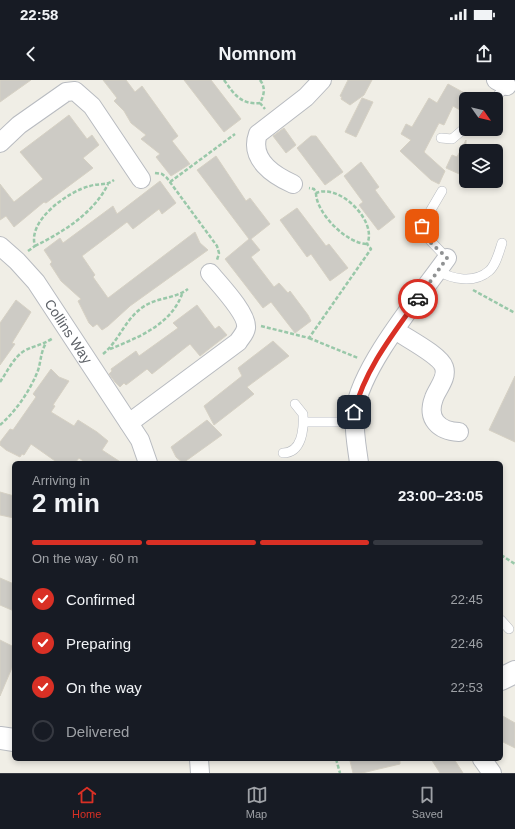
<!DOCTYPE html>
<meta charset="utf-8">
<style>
:root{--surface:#171b24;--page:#20242c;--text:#f1f3f6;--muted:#9ea1a6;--line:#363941;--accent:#d93025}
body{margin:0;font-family:Helvetica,sans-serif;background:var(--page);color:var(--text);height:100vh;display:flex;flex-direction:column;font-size:15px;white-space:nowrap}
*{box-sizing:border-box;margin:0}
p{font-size:13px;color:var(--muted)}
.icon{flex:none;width:22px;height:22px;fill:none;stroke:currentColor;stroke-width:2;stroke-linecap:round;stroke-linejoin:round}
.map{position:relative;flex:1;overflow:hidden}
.side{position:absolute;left:12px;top:381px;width:491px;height:300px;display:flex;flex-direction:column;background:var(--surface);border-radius:6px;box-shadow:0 2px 6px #0003}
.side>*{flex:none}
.needle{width:26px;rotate:124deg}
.controls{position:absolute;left:459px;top:12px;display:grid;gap:8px}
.controls a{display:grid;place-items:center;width:44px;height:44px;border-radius:6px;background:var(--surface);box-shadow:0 2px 6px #0003;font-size:20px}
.pin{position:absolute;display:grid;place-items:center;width:34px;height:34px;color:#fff;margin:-17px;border-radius:8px;box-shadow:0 2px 6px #0006}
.courier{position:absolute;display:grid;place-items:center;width:40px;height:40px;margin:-20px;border:3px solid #d93025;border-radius:50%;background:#fff;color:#222;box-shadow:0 1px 5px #0007}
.head em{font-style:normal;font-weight:700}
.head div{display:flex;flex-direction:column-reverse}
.head{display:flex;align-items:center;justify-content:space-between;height:68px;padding:0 20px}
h1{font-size:26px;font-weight:700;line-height:30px}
.bar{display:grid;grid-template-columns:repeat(4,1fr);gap:6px 4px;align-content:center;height:48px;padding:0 20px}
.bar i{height:5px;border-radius:3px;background:var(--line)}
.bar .selected{background:var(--accent)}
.bar p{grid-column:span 4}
ol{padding:0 20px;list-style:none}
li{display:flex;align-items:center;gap:12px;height:44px}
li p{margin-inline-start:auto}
li .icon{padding:4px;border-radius:50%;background:var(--accent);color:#fff;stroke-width:4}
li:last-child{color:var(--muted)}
li i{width:22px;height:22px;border:2px solid var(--line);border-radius:50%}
.status{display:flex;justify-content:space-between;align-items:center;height:28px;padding:0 20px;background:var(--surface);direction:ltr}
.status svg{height:11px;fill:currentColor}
header{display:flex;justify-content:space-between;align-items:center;height:52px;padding:0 20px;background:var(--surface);font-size:18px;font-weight:700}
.tab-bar{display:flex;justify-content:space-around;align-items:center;height:56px;border-top:1px solid var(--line);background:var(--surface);font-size:11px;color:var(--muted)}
.tab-bar a{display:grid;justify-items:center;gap:2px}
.tab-bar .selected{color:var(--accent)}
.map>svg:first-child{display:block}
.building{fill:#cdcbc5;stroke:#d6d1c4}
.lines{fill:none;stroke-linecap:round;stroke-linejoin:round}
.lane-casing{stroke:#b8bbc0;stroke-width:10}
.street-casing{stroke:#b8bbc0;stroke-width:20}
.secondary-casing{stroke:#b9bcc2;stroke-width:24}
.path{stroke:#99c8a9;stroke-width:2.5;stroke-dasharray:4 2;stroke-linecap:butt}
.lane{stroke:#fff;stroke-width:9}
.street{stroke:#fff;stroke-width:18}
.secondary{stroke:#fff;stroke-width:22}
.done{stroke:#909293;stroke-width:4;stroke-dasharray:0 7.2}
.route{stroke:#d93025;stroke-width:5}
.labels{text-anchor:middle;stroke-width:4;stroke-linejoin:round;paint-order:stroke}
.street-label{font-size:14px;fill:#5d6167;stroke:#fff}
</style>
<div class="status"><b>22:58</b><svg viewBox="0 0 49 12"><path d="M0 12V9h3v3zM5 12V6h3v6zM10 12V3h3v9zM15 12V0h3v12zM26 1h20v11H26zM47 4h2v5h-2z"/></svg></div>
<header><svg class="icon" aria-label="back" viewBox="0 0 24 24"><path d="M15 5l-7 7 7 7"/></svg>Nomnom<svg class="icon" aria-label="share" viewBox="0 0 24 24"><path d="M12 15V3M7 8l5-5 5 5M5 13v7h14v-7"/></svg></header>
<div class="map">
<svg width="515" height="693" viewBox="0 0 515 693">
<rect width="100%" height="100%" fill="#f0eee6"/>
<!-- building -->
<g class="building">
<path d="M0 0H31L0 22Z"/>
<path d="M103 0H126L135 12 142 6 178 56 172 61 190 84 171 96 156 77 160 74 141 59 146 55 131 43 124 31 114 21 117 18Z"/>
<path d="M184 0H211L241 39 224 52Z"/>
<path d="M348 0H372L364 15 350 25 341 19 342 17 340 16Z"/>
<path d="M448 4 468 15 460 30 453 26 444 45 439 43 424 72 445 91 439 104 431 100 400 71 411 60 401 54 406 44 412 47 429 18 437 23Z"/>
<path d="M362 18 373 22 356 57 345 52Z"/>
<path d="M69 35 87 59 92 55 99 65 83 78 93 88 46 123 44 122 14 147 6 136 0 140V104L14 122 43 99 20 72Z"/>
<path d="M284 48 296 65 286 73 273 56Z"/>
<path d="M311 56H316L343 92 325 105 297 68Z"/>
<path d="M466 60V97L446 88 452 75 457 77Z"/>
<path d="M216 76 246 121 250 118 270 144 251 159 260 170 251 177 274 207 279 203 288 213 290 211 308 235 311 241 295 253 271 222 263 228 225 179 249 159 197 90Z"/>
<path d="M361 82 379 107 375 110 395 137 380 149 378 150 359 125 363 122 344 96Z"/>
<path d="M160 101 176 123 162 134 159 129 133 149 127 142 82 176 95 195 93 197 108 218 195 152 200 163 208 170 130 226 108 246 102 250 97 244 93 247 89 243 78 221 81 219 61 201 50 184 52 182 44 170 60 158 63 163 113 126 117 134Z"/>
<path d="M297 128 326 166 329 164 348 188 330 201 311 174 307 177 280 140Z"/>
<path d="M16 220 31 232 12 263 15 264 0 285V243Z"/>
<path d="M197 225 215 249 219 246 227 255 200 276 190 264 152 294 147 289 126 305 124 303 120 307 115 302 109 294 112 291 111 289 136 271 139 276 178 248 173 243Z"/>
<path d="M273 261 289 276 247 307 254 314 214 345 204 326 242 296 238 288Z"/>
<path d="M51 289 59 297 69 301 53 325 55 326 51 332 74 346 78 340 97 352 108 361 102 370 122 383H86L79 378 75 383H58L31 364 24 375 22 374 20 377 6 370 0 365V362L10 349 13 350 36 317 33 314Z"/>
<path d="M515 296V362L489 350Z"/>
<path d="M207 340 222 355 183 383 176 377 171 367Z"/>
<path d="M0 412 14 416V438L0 435Z"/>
<path d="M0 498 14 504V531L0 525Z"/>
<path d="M0 560 14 567V583L0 616Z"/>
<path d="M501 635 515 643V668L501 661Z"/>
<path d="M357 679H400V684L362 693H353L350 681Z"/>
<path d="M431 679H454L463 693H440Z"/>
</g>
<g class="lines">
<!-- lane casing -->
<g class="lane-casing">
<g id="lane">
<path d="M494 19 508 5"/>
<path d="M441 58 452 59 466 47"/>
<path d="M442 111 425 140 422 152 447 178"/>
<path d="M438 191C452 199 474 204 489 191 496 185 499 172 502 163"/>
<path d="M304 342H355"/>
<path d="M283 373C302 373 304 349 303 334L295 324"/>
<path d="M501 540 509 549"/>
</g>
</g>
<!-- street casing -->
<g class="street-casing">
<g id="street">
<path d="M496 0 507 6"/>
<path d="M0 63 19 45 66 12 75 11 92 26 141 99"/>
<path d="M293 104C273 95 249 79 258 54L306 17 322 0"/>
<path id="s1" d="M0 166 17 181 36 202 140 360 148 383"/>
<path d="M395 250C406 258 440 275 444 287 448 298 437 309 434 318 426 339 439 351 459 352"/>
<path d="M129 343 238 262C241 257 245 254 246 248 248 234 219 204 210 193"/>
<path d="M359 383C357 367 353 348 355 331 360 287 420 216 447 178"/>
<path d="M199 679 200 693"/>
<path d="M482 679 492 693"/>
</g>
</g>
<!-- secondary casing -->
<g class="secondary-casing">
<g id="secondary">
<path d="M501 599 515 592"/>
<path d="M0 658 14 660"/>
</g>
</g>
<!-- path -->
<g class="path">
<path d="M224 0C234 14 241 25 260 23"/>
<path d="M260 0C266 8 264 15 260 23L265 29"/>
<path d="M155 93 162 94 167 98 217 166 219 173 217 180"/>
<path d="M170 102 235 54"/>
<path d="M316 113C316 133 347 164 367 164"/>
<path d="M35 166C63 152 94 133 108 104"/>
<path d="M28 171 35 166C27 140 69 111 90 106 99 103 106 106 114 100"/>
<path d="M473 210 515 233"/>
<path d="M261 246 309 258 371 169 367 164C378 142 340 103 316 113L314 109 309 108"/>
<path d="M309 258 358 278"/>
<path d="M110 269C137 258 171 245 182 214"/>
<path d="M103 274C119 261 125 239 143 227 157 217 175 219 188 209"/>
<path d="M0 302C7 292 14 277 24 271 35 265 41 266 53 258"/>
<path d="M0 345C16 331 29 312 37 293 41 284 40 273 46 263"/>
<path d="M501 475 515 484"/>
<path d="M336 679 340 693"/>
</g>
<!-- lane -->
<use href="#lane" class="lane"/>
<!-- street -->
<use href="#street" class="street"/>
<!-- secondary -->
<use href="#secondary" class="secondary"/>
</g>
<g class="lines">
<!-- done -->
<path class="done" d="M418 219 447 178C439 169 422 159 422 146"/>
<!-- route -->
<path class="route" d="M354 332C365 289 393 254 418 219"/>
</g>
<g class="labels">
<!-- street labels -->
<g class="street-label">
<text dy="5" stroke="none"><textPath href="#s1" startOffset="110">Collins Way</textPath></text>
</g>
</g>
</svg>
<div class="controls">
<a><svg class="needle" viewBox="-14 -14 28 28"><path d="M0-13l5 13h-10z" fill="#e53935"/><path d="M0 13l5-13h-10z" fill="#9ea1a6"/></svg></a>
<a><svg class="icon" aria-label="layers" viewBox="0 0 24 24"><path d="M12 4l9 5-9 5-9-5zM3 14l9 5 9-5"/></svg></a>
</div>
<div class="pin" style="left:422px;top:146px;background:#ea580c"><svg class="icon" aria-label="bag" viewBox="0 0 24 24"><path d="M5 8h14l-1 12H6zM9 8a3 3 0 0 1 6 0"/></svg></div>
<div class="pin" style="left:354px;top:332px;background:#1f2937"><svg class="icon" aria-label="home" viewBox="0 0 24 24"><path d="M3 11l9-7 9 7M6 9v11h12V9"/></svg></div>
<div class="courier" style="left:418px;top:219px"><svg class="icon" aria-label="car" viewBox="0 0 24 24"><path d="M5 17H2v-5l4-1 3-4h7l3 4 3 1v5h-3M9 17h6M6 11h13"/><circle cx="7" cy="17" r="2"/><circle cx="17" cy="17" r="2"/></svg></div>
<section class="side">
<div class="head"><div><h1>2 min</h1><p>Arriving in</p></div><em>23:00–23:05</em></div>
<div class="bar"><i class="selected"></i><i class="selected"></i><i class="selected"></i><i></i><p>On the way · 60 m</p></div>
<ol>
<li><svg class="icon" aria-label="check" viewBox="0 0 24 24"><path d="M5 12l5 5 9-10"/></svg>Confirmed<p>22:45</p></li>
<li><svg class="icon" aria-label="check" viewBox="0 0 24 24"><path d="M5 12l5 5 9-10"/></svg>Preparing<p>22:46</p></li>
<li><svg class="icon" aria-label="check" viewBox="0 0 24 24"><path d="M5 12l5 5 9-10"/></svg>On the way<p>22:53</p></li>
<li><i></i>Delivered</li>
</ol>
</section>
</div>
<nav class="tab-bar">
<a class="selected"><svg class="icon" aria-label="home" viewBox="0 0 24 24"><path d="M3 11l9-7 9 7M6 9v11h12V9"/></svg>Home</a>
<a><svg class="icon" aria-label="map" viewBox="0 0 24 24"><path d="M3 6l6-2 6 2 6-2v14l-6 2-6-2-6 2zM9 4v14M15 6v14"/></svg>Map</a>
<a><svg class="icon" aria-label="saved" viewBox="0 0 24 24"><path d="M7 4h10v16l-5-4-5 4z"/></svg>Saved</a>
</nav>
